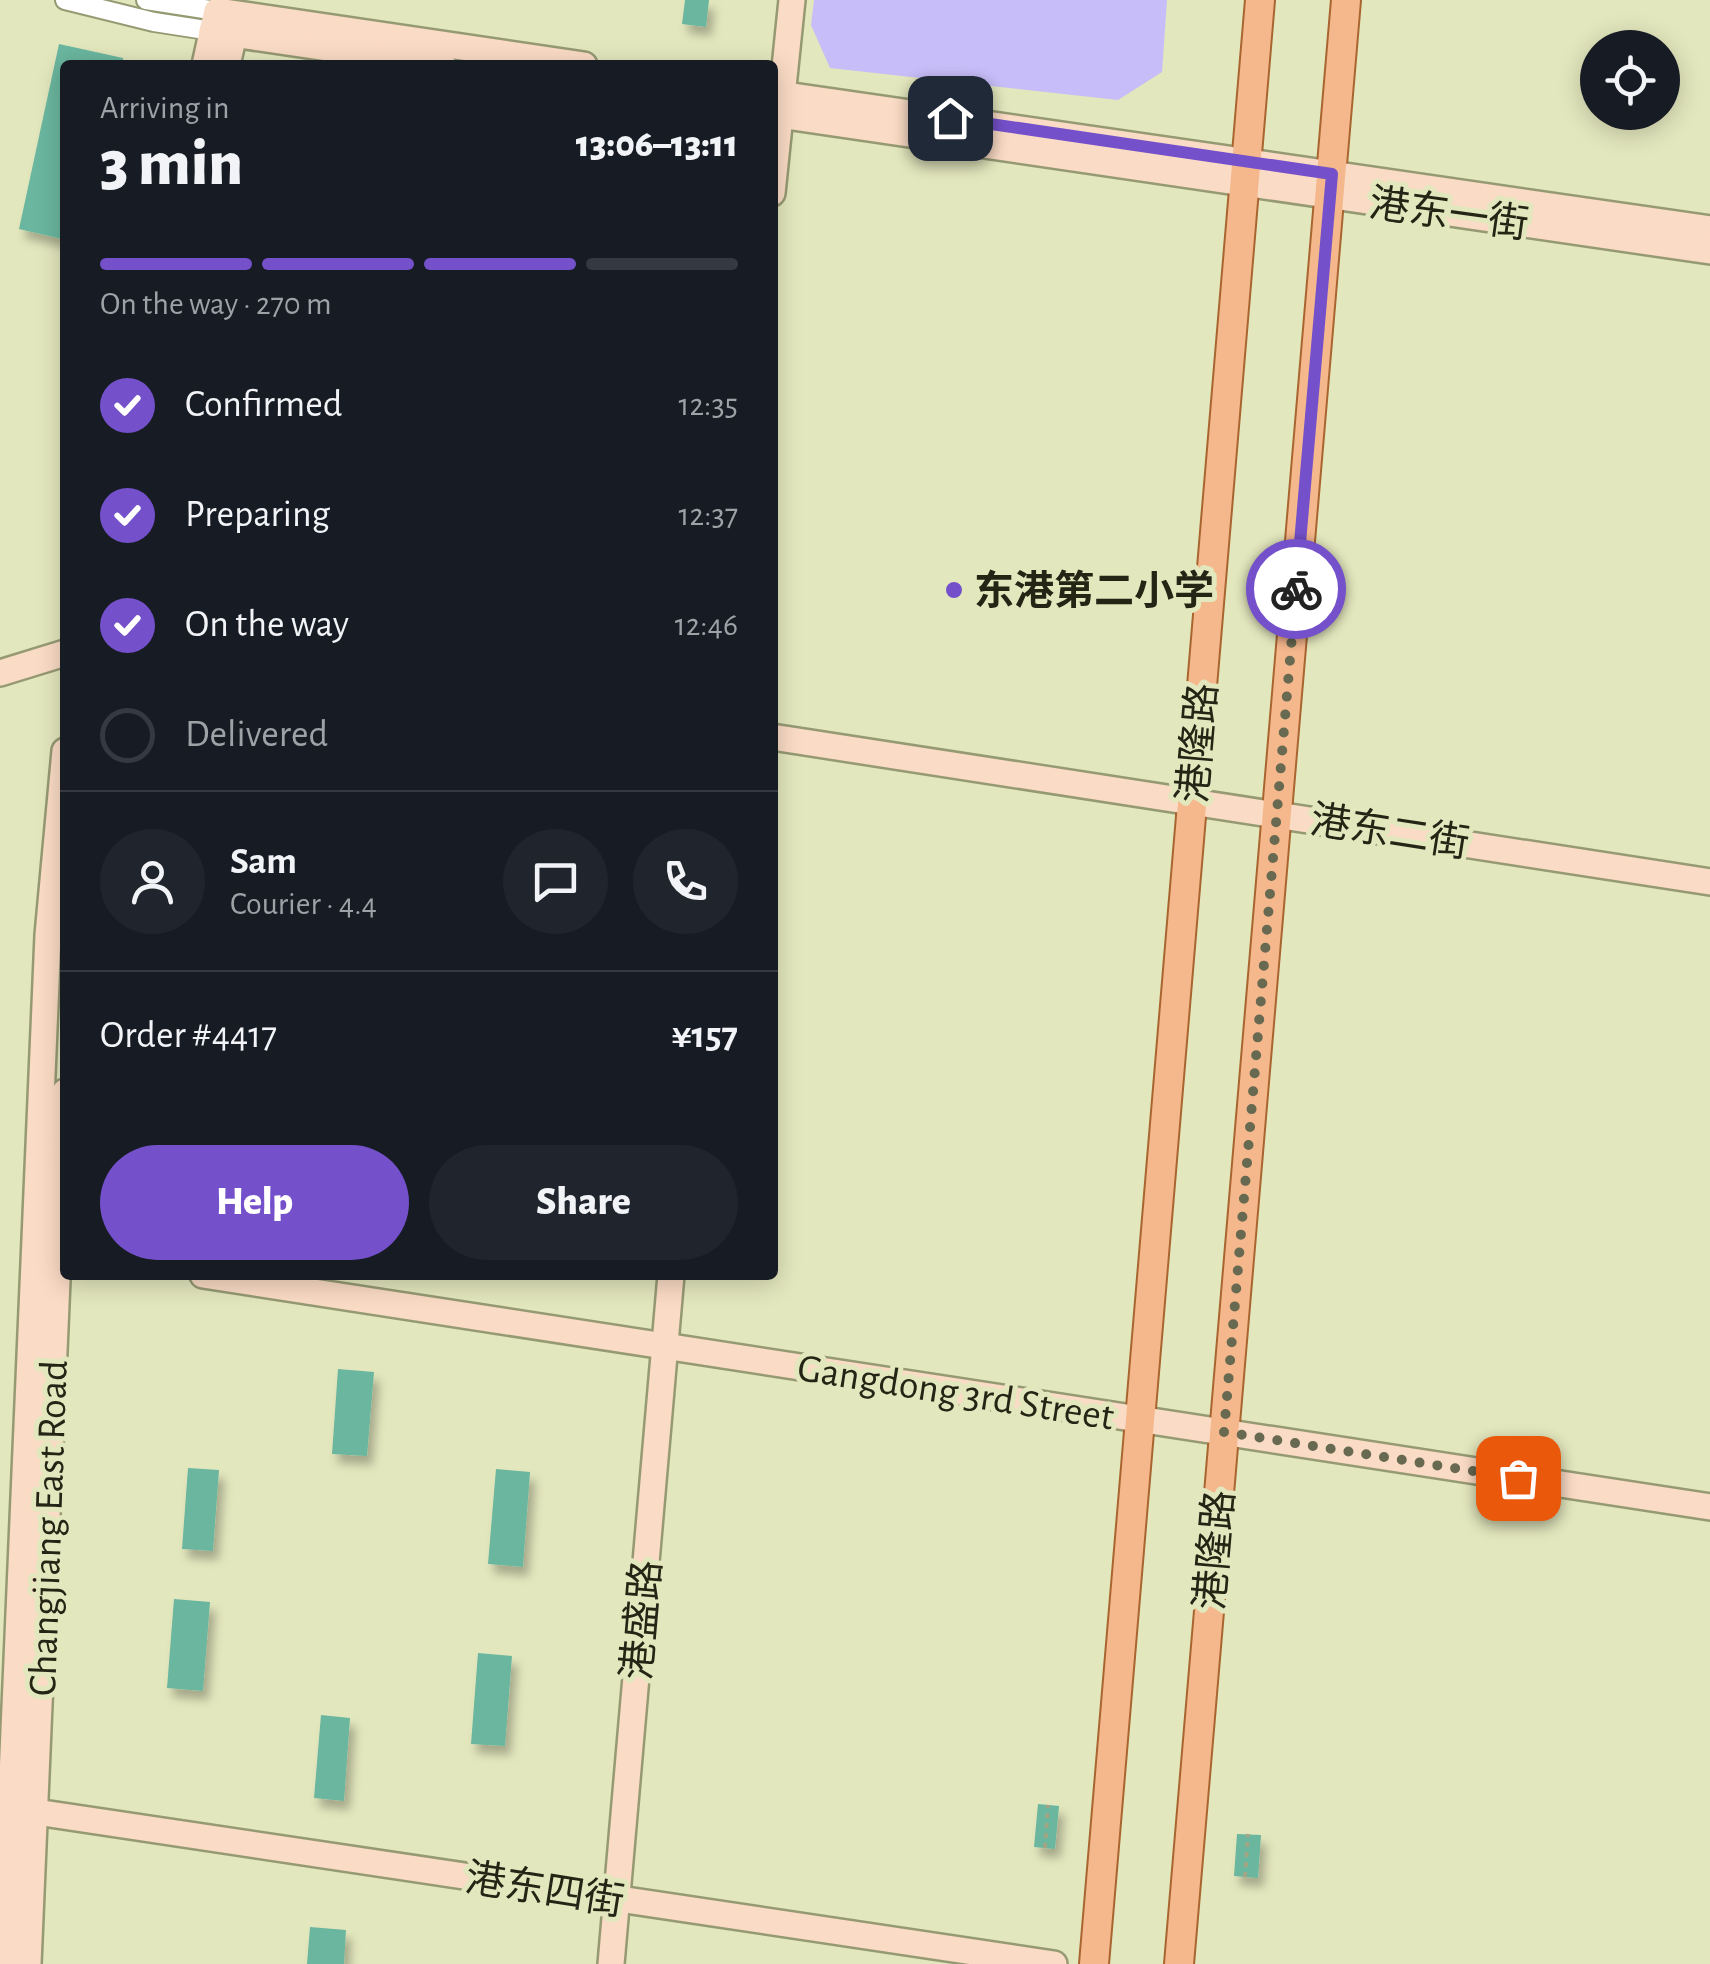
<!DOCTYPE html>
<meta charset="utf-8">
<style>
:root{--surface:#171b24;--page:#20242c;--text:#f1f3f6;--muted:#9ea1a6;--line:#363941;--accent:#7451cb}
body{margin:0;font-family:"Alegreya Sans","Noto Sans SC",sans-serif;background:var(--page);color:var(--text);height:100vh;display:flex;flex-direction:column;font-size:38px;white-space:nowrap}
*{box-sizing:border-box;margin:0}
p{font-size:32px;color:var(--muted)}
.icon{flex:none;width:55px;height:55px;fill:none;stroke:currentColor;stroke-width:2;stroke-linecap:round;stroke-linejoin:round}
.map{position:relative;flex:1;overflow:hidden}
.drawer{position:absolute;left:60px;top:60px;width:718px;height:1220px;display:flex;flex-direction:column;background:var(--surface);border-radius:10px;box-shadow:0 5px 25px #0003}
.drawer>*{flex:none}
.fabs{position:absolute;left:1580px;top:30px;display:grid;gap:20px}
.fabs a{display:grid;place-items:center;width:100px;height:100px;border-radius:50%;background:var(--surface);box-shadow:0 5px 25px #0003;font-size:50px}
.pin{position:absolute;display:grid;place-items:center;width:85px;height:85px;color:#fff;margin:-42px;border-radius:20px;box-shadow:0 5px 15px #0006}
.courier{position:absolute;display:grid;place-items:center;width:100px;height:100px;margin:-50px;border:8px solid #7451cb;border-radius:50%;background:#fff;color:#222;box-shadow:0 2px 12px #0007}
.summary em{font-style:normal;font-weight:800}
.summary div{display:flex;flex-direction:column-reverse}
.summary{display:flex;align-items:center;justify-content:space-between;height:170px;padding:0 40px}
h1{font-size:65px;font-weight:800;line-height:75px}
.bar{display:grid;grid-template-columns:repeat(4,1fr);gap:15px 10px;align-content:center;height:120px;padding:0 40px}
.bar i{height:12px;border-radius:8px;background:var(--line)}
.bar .selected{background:var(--accent)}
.bar p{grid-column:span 4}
.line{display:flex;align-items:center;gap:25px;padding:0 40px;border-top:2px solid var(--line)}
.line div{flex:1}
.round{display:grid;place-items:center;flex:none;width:105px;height:105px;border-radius:52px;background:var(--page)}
ol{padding:0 40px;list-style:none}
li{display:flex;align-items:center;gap:30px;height:110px}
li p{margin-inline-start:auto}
li .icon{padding:10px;border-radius:50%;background:var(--accent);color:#fff;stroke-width:4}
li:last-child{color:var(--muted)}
li i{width:55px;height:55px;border:5px solid var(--line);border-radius:50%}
.action{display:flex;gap:20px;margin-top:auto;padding:20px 40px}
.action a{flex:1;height:115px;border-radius:60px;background:var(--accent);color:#fff;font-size:40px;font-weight:800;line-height:115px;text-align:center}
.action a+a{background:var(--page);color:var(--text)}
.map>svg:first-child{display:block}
.green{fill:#c7bdf8}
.building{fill:#6ab69f;filter:url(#shadow)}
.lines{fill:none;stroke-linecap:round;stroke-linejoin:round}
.street-casing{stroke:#969a73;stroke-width:22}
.secondary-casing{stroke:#969a73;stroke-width:30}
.primary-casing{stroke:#a86530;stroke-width:32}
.path{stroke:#a2a584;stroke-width:4;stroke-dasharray:5 5;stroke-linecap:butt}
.street{stroke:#fff;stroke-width:18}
.secondary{stroke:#fadbc5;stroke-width:25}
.primary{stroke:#f5b78c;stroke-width:28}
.done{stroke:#676950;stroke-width:10;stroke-dasharray:0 18}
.route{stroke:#7451cb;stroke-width:12}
.poi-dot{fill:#7451cb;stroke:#e3e7bd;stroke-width:4}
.labels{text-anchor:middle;stroke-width:10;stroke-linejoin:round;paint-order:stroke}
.street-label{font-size:40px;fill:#242515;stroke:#e3e7bd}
.poi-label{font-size:40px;font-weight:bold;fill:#242515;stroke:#e3e7bd;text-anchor:start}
</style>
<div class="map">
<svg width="1710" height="1964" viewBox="0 0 1710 1964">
<defs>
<filter id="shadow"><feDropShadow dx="5.5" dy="9" stdDeviation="5" flood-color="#0004"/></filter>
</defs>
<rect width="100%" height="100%" fill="#e3e7bd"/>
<!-- green -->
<path class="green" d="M814 0H1167L1162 72 1118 100 830 68 811 25Z"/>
<!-- building -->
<g class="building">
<path d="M685 0H709L706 27 682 24Z"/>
<path d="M59 44 123 58V65H65L62 239 19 229Z"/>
<path d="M338 1369 374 1372 367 1456 332 1454Z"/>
<path d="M188 1468 219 1470 213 1551 182 1549Z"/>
<path d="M496 1469 530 1472 523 1567 488 1564Z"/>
<path d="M174 1599 210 1602 203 1691 167 1688Z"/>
<path d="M478 1653 512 1656 505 1746 471 1744Z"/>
<path d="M321 1715 350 1718 344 1801 314 1798Z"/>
<path d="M1038 1804 1059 1806 1055 1849 1034 1847Z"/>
<path d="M1237 1834 1261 1835 1258 1878 1234 1876Z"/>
<path d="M310 1927 346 1930 344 1964H307Z"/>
</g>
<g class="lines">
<!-- street casing -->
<g class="street-casing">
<g id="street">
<path d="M65 0 154 22 212 31"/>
<path d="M146 0 217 11"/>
</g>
</g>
<!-- secondary casing -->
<g class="secondary-casing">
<g id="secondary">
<path d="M217 11 584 65"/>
<path d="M212 31 443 65"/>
<path d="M205 65 216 15"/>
<path d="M227 65 237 21"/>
<path d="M772 93 1710 229"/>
<path d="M772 114 1710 251"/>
<path d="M772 193 792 0"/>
<path d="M0 673 65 653"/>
<path d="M772 737 1710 882"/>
<path d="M203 1275 1710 1507"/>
<path d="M36 1812 1054 1964"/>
<path d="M4 1964 48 935 65 751"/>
<path d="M28 1964 65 1092"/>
<path d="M611 1964 671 1275"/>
</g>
</g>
<!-- primary casing -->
<g class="primary-casing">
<g id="primary">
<path d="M1094 1964 1260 0"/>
<path d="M1179 1964 1346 0"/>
</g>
</g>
<!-- path -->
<g class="path">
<path d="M1045 1848 1048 1805"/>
<path d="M1245 1877 1248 1834"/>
</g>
<!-- street -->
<use href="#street" class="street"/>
<!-- secondary -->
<use href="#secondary" class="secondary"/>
<!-- primary -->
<use href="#primary" class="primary"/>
</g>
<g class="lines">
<!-- done -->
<path class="done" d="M1296 589 1224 1432 1518 1478"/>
<!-- route -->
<path class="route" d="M950 118 1332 174 1296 589"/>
</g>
<!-- markers -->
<circle class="poi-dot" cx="954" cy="590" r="10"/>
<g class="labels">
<!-- street labels -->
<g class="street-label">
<text transform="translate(1449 213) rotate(8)" y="14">港东一街</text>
<text transform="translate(1197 743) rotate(-85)" y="14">港隆路</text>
<text transform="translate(1390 831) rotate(9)" y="14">港东二街</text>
<text transform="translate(956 1391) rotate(9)" y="14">Gangdong 3rd Street</text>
<text transform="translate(47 1528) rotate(-88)" y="14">Changjiang East Road</text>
<text transform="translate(1214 1550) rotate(-85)" y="14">港隆路</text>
<text transform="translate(641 1620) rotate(-85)" y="14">港盛路</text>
<text transform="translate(545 1889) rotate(9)" y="14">港东四街</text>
</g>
<!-- poi labels -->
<g class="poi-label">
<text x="974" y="604">东港第二小学</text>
</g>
</g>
</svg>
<div class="fabs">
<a><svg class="icon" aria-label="locate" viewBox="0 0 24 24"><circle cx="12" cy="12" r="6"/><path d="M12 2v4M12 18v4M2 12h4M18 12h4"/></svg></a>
</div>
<div class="pin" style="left:1518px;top:1478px;background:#ea580c"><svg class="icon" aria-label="bag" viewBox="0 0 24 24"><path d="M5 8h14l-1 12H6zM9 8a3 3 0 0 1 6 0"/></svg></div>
<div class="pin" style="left:950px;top:118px;background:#1f2937"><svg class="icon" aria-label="home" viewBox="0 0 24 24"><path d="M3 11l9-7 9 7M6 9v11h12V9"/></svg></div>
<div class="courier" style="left:1296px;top:589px"><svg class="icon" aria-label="bike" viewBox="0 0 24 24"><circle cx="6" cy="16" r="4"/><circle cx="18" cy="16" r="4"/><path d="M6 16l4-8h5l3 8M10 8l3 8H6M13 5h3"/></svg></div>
<section class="drawer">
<div class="summary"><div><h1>3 min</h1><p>Arriving in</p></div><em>13:06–13:11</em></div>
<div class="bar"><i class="selected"></i><i class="selected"></i><i class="selected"></i><i></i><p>On the way · 270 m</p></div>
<ol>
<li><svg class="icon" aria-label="check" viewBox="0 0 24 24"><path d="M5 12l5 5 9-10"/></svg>Confirmed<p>12:35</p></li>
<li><svg class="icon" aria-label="check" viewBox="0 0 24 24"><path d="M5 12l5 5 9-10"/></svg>Preparing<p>12:37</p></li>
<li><svg class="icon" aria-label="check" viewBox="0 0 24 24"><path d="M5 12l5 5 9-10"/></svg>On the way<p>12:46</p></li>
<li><i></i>Delivered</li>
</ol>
<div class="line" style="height:180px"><a class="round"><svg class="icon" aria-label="person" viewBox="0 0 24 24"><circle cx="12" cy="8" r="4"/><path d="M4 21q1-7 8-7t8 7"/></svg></a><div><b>Sam</b><p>Courier · 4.4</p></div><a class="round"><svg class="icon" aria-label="chat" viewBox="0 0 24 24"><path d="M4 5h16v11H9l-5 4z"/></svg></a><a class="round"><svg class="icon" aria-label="phone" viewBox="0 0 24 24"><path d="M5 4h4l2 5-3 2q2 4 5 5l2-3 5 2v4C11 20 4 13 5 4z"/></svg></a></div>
<div class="line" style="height:130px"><div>Order #4417</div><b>¥157</b></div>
<div class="action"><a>Help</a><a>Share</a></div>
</section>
</div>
